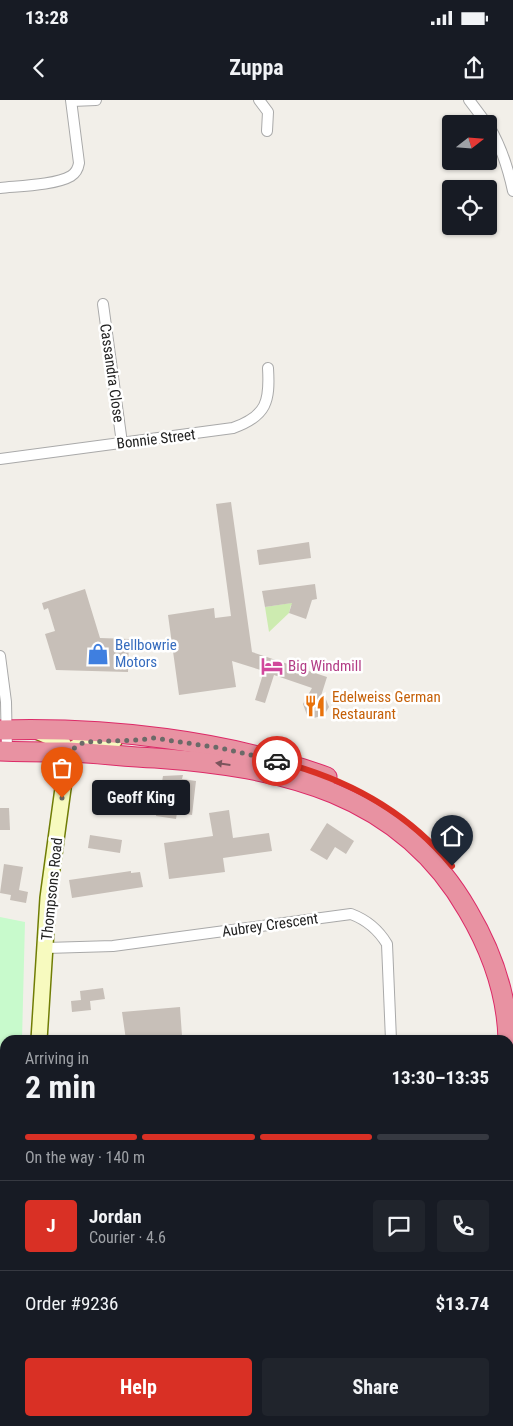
<!DOCTYPE html>
<meta charset="utf-8">
<style>
:root{--surface:#171b24;--page:#20242c;--text:#f1f3f6;--muted:#9ea1a6;--line:#363941;--accent:#d93025}
body{margin:0;font-family:"Roboto Condensed",sans-serif;background:var(--page);color:var(--text);height:100vh;display:flex;flex-direction:column;font-size:19px;white-space:nowrap}
*{box-sizing:border-box;margin:0}
p{font-size:16px;color:var(--muted)}
.icon{flex:none;width:28px;height:28px;fill:none;stroke:currentColor;stroke-width:2;stroke-linecap:round;stroke-linejoin:round}
.map{position:relative;flex:1;overflow:hidden}
.panel{position:absolute;left:0px;top:935px;width:514px;height:391px;display:flex;flex-direction:column;background:var(--surface);border-radius:15px 15px 0 0;box-shadow:0 1px 4px #0004}
.panel>*{flex:none}
.needle{width:32px;rotate:73deg}
.controls{position:absolute;left:442px;top:15px;display:grid;gap:10px}
.controls a{display:grid;place-items:center;width:55px;height:55px;border-radius:5px;background:var(--surface);box-shadow:0 1px 4px #0004;font-size:25px}
.pin{position:absolute;display:grid;place-items:center;width:42px;height:42px;color:#fff;margin:-51px -21px;border-radius:50% 50% 50% 0;rotate:-45deg;box-shadow:0 0 5px #0007}
.pin .icon{rotate:45deg}
.courier{position:absolute;display:grid;place-items:center;width:50px;height:50px;margin:-25px;border:4px solid #d93025;border-radius:50%;background:#fff;color:#222;box-shadow:0 1px 6px #0007}
.bubble{position:absolute;height:35px;border-radius:5px;background:var(--surface);box-shadow:0 1px 4px #0004;font-size:16px;font-weight:700;line-height:35px;text-align:center}
.summary em{font-style:normal;font-weight:700}
.summary div{display:flex;flex-direction:column-reverse}
.summary{display:flex;align-items:center;justify-content:space-between;height:85px;padding:0 25px}
h1{font-size:32px;font-weight:700;line-height:38px}
.bar{display:grid;grid-template-columns:repeat(4,1fr);gap:8px 5px;align-content:center;height:60px;padding:0 25px}
.bar i{height:6px;border-radius:4px;background:var(--line)}
.bar .on{background:var(--accent)}
.bar p{grid-column:span 4}
.line{display:flex;align-items:center;gap:12px;padding:0 25px;border-top:1px solid var(--line)}
.line div{flex:1}
.round{display:grid;place-items:center;flex:none;width:52px;height:52px;border-radius:5px;background:var(--page)}
.cta{display:flex;gap:10px;margin-top:auto;padding:10px 25px}
.cta a{flex:1;height:58px;border-radius:5px;background:var(--accent);color:#fff;font-size:20px;font-weight:700;line-height:58px;text-align:center}
.cta a+a{background:var(--page);color:var(--text)}
.status{display:flex;justify-content:space-between;align-items:center;height:35px;padding:0 25px;background:var(--surface);direction:ltr}
.status svg{height:14px;fill:currentColor}
header{display:flex;justify-content:space-between;align-items:center;height:65px;padding:0 25px;background:var(--surface);font-size:22px;font-weight:700}
.map>svg:first-child{display:block}
.grass{fill:#cdebb0}
.park{fill:#c8facc}
.lines{fill:none;stroke-linecap:round;stroke-linejoin:round}
.stream{stroke:#aad3df;stroke-width:3}
.building{fill:#c7bfb8}
.street-casing{stroke:#a9a9a9;stroke-width:12}
.secondary-casing{stroke:#707d05;stroke-width:18}
.highway-casing{stroke:#dc2a67;stroke-width:21}
.street{stroke:#fff;stroke-width:10}
.secondary{stroke:#f7fabf;stroke-width:15}
.highway{stroke:#e892a2;stroke-width:19}
.oneway{fill:#7b545c}
.done{stroke:#6b6a68;stroke-width:5;stroke-dasharray:0 9}
.route{stroke:#d93025;stroke-width:6}
.labels{text-anchor:middle;stroke-width:5;stroke-linejoin:round;paint-order:stroke}
.street-label{font-size:15px;fill:#222;stroke:#fff}
.shop-label{font-size:15px;fill:#366cbe;stroke:#fff;text-anchor:start}
.hotel-label{font-size:15px;fill:#b23c85;stroke:#fff;text-anchor:start}
.food-label{font-size:15px;fill:#c56008;stroke:#fff;text-anchor:start}
</style>
<div class="status"><b>13:28</b><svg viewBox="0 0 49 12"><path d="M0 12V9h3v3zM5 12V6h3v6zM10 12V3h3v9zM15 12V0h3v12zM26 1h20v11H26zM47 4h2v5h-2z"/></svg></div>
<header><svg class="icon" aria-label="back" viewBox="0 0 24 24"><path d="M15 5l-7 7 7 7"/></svg>Zuppa<svg class="icon" aria-label="share" viewBox="0 0 24 24"><path d="M12 15V3M7 8l5-5 5 5M5 13v7h14v-7"/></svg></header>
<div class="map">
<svg width="513" height="1326" viewBox="0 0 513 1326">
<rect width="100%" height="100%" fill="#f2efe9"/>
<!-- grass -->
<path class="grass" d="M297 502 296 507 291 505 289 513 269 532 265 507Z"/>
<!-- park -->
<path class="park" d="M0 817 25 822 22 940H5V1070L0 1071Z"/>
<g class="lines">
<!-- stream -->
<path class="stream" d="M0 985 4 986"/>
</g>
<!-- building -->
<g class="building">
<path d="M231 402 252 552 327 577 321 596 325 597 329 607 324 615 314 618 307 615 303 604 312 588 274 575 265 603 255 600 264 571 232 561 236 587 179 595 168 515 214 508 215 518 231 516 216 404Z"/>
<path d="M309 442 311 458 259 465 257 450Z"/>
<path d="M315 484 317 499 312 500 306 519 289 513 292 503 265 507 262 491Z"/>
<path d="M85 489 100 538 129 539 128 572 56 570 45 534 55 531 48 508 44 510 42 503Z"/>
<path d="M183 675 182 679 196 681 192 715 177 713 176 719 156 716 163 676Z"/>
<path d="M0 708H9L10 730H0Z"/>
<path d="M229 710 233 738 269 733 272 751 223 758 225 772 169 779 164 743 213 736 209 713Z"/>
<path d="M327 723 354 741 346 754 335 747 327 760 310 750Z"/>
<path d="M90 735 122 740 120 753 88 748Z"/>
<path d="M4 764 23 767 19 790 28 792 26 803 10 800 11 795 0 793Z"/>
<path d="M131 771V773L140 772 143 787 72 798 69 780Z"/>
<path d="M103 888 105 899 90 901 91 910 72 912 71 901 81 900 80 891Z"/>
<path d="M180 907 182 936 158 938V940H126L122 912Z"/>
</g>
<g class="lines">
<!-- street casing -->
<g class="street-casing">
<g id="street">
<path d="M259 0 268 12 267 31"/>
<path d="M469 0 487 24"/>
<path d="M72 1 96 0"/>
<path d="M489 26C501 46 508 68 513 91"/>
<path d="M0 88C18 86 56 85 71 76 76 73 78 69 79 63L71 0"/>
<path d="M103 204 122 343"/>
<path d="M0 359 233 328C267 316 270 301 268 268"/>
<path d="M0 556 6 602 7 652"/>
<path d="M46 848 113 846 351 814C367 820 378 829 387 844L391 940"/>
<path d="M0 1146 5 1145"/>
<path d="M413 1321 414 1326"/>
<path d="M177 1326 206 1322"/>
</g>
</g>
<!-- secondary casing -->
<g class="secondary-casing">
<g id="secondary">
<path d="M68 652 84 642 114 641"/>
<path d="M39 940 48 798 68 652 62 642 39 632"/>
<path d="M63 1321 64 1326"/>
</g>
</g>
<!-- highway casing -->
<g class="highway-casing">
<g id="highway">
<path d="M0 630C108 627 225 640 327 677"/>
<path d="M0 651C23 652 45 652 68 652 97 653 126 657 155 658 281 667 400 692 468 811 491 850 507 895 508 940"/>
<path d="M507 1321V1326"/>
</g>
</g>
<!-- street -->
<use href="#street" class="street"/>
<!-- secondary -->
<use href="#secondary" class="secondary"/>
<!-- highway -->
<use href="#highway" class="highway"/>
</g>
<!-- one-way arrows -->
<defs><path id="oneway-solid" d="M-6-.8H1V-3.2L6.5 0L1 3.2V.8H-6Z" transform="scale(1.25)"/></defs>
<use class="oneway" href="#oneway-solid" transform="translate(223 664) rotate(-172)"/>
<g class="lines">
<!-- done -->
<path class="done" d="M62 698 68 652 84 642 138 640 154 638 220 648 277 661"/>
<!-- route -->
<path class="route" d="M277 661C345 678 407 711 452 766"/>
</g>
<!-- icons -->
<defs>
<g id="shop-bare" transform="scale(1.725)"><path d="M-5-2.5h2.3a2.7 3.5 0 0 1 5.4 0H5L5.5 6h-11ZM-1.5-2.5h3a1.5 2.3 0 0 0-3 0Z" fill="#3f7fe0" stroke="#fff" stroke-width="2.5" paint-order="stroke"/></g>
<g id="hotel-bare" transform="scale(1.725)"><path d="M-6-4.5h1.5V1H6V5H4.5V3h-9V5H-6ZM-4 0a1.8 1.8 0 1 1 3.6 0ZM.5 0V-2.5h3Q6-2.5 6 0Z" fill="#d1479c" stroke="#fff" stroke-width="2.5" paint-order="stroke"/></g>
<g id="restaurant-bare" transform="scale(1.725)"><path d="M-5-6h1v4h1v-4h1v4h1v-4h1v5L-1.5 .5V6h-2V.5L-5-1ZM5-6V6H3V1.5H1.5Q1.5-4 5-6Z" fill="#e8710a" stroke="#fff" stroke-width="2.5" paint-order="stroke"/></g>
</defs>
<g fill-rule="evenodd">
<use href="#shop-bare" x="98" y="554"/>
<use href="#hotel-bare" x="272" y="566"/>
<use href="#restaurant-bare" x="315" y="606"/>
</g>
<g class="labels">
<!-- street labels -->
<g class="street-label">
<text transform="translate(112 273) rotate(82)" y="5">Cassandra Close</text>
<text transform="translate(156 339) rotate(-7)" y="5">Bonnie Street</text>
<text transform="translate(52 789) rotate(-84)" y="5">Thompsons Road</text>
<text transform="translate(270 825) rotate(-8)" y="5">Aubrey Crescent</text>
</g>
<!-- shop labels -->
<g class="shop-label">
<text x="115" y="550">Bellbowrie<tspan x="115" dy="17">Motors</tspan></text>
</g>
<!-- hotel labels -->
<g class="hotel-label">
<text x="288" y="571">Big Windmill</text>
</g>
<!-- food labels -->
<g class="food-label">
<text x="332" y="602">Edelweiss German<tspan x="332" dy="17">Restaurant</tspan></text>
</g>
</g>
</svg>
<div class="controls">
<a><svg class="needle" viewBox="-14 -14 28 28"><path d="M0-13l5 13h-10z" fill="#e53935"/><path d="M0 13l5-13h-10z" fill="#9ea1a6"/></svg></a>
<a><svg class="icon" aria-label="locate" viewBox="0 0 24 24"><circle cx="12" cy="12" r="6"/><path d="M12 2v4M12 18v4M2 12h4M18 12h4"/></svg></a>
</div>
<div class="pin" style="left:62px;top:698px;background:#ea580c"><svg class="icon" aria-label="bag" viewBox="0 0 24 24"><path d="M5 8h14l-1 12H6zM9 8a3 3 0 0 1 6 0"/></svg></div>
<div class="pin" style="left:452px;top:766px;background:#1f2937"><svg class="icon" aria-label="home" viewBox="0 0 24 24"><path d="M3 11l9-7 9 7M6 9v11h12V9"/></svg></div>
<div class="courier" style="left:277px;top:661px"><svg class="icon" aria-label="car" viewBox="0 0 24 24"><path d="M5 17H2v-5l4-1 3-4h7l3 4 3 1v5h-3M9 17h6M6 11h13"/><circle cx="7" cy="17" r="2"/><circle cx="17" cy="17" r="2"/></svg></div>
<div class="bubble" style="left:92px;top:680px;width:98px">Geoff King</div>
<section class="panel">
<div class="summary"><div><h1>2 min</h1><p>Arriving in</p></div><em>13:30–13:35</em></div>
<div class="bar"><i class="on"></i><i class="on"></i><i class="on"></i><i></i><p>On the way · 140 m</p></div>
<div class="line" style="height:90px"><b class="round" style="background:var(--accent);color:#fff">J</b><div><b>Jordan</b><p>Courier · 4.6</p></div><a class="round"><svg class="icon" aria-label="chat" viewBox="0 0 24 24"><path d="M4 5h16v11H9l-5 4z"/></svg></a><a class="round"><svg class="icon" aria-label="phone" viewBox="0 0 24 24"><path d="M5 4h4l2 5-3 2q2 4 5 5l2-3 5 2v4C11 20 4 13 5 4z"/></svg></a></div>
<div class="line" style="height:65px"><div>Order #9236</div><b>$13.74</b></div>
<div class="cta"><a>Help</a><a>Share</a></div>
</section>
</div>
